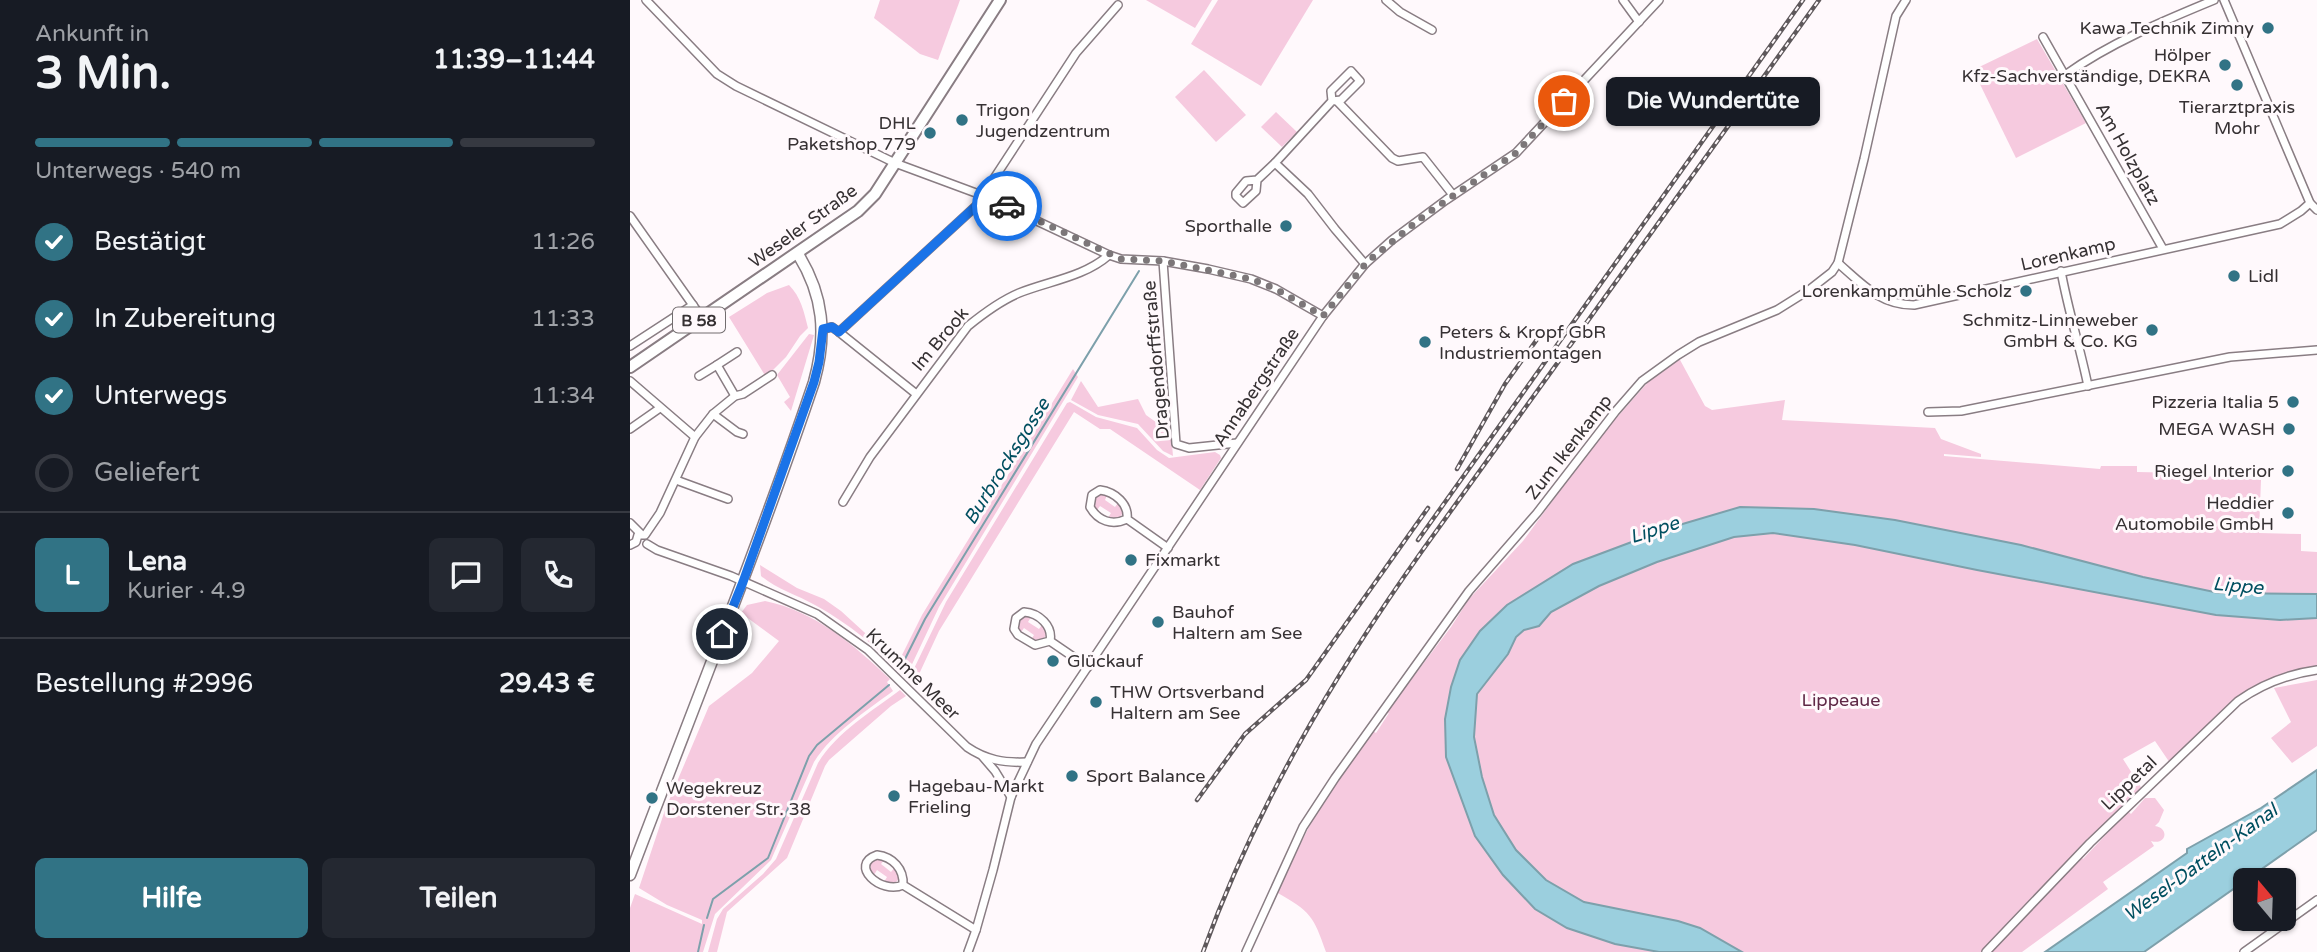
<!DOCTYPE html>
<html lang="de">
<meta charset="utf-8">
<style>
:root{--surface:#171b24;--page:#242831;--text:#f1f3f6;--muted:#9ea1a6;--line:#363941;--accent:#317385}
body{margin:0;font-family:"Varela Round",sans-serif;background:var(--page);color:var(--text);height:100vh;display:flex;flex-direction:column;font-size:26px;white-space:nowrap}
*{box-sizing:border-box;margin:0}
p{font-size:23px;color:var(--muted)}
.icon{flex:none;width:38px;height:38px;fill:none;stroke:currentColor;stroke-width:2;stroke-linecap:round;stroke-linejoin:round}
.map{position:relative;flex:1;overflow:hidden}
.details{display:flex;flex-direction:column;background:var(--surface);width:630px}
.details>*{flex:none}
.needle{width:46px;rotate:341deg}
.buttons{position:absolute;left:1603px;top:868px;display:grid;gap:14px}
.buttons a{display:grid;place-items:center;width:63px;height:63px;border-radius:10px;background:var(--surface);box-shadow:0 2px 5px #0004;font-size:35px}
.pin{position:absolute;display:grid;place-items:center;width:60px;height:60px;color:#fff;margin:-30px;border:4px solid #fff;border-radius:50%;box-shadow:0 2px 7px #0007}
.courier{position:absolute;display:grid;place-items:center;width:70px;height:70px;margin:-35px;border:5px solid #1a73e8;border-radius:50%;background:#fff;color:#222;box-shadow:0 2px 9px #0007}
.bubble{position:absolute;height:49px;border-radius:10px;background:var(--surface);box-shadow:0 2px 5px #0004;font-size:23px;font-weight:700;line-height:49px;text-align:center}
.summary em{font-style:normal;font-weight:700}
.summary div{display:flex;flex-direction:column-reverse}
.summary{display:flex;align-items:center;justify-content:space-between;height:119px;padding:0 35px}
h1{font-size:46px;font-weight:700;line-height:52px}
.bar{display:grid;grid-template-columns:repeat(4,1fr);gap:10px 7px;align-content:center;height:84px;padding:0 35px}
.bar i{height:9px;border-radius:5px;background:var(--line)}
.bar .active{background:var(--accent)}
.bar p{grid-column:span 4}
.line{display:flex;align-items:center;gap:18px;padding:0 35px;border-top:2px solid var(--line)}
.line div{flex:1}
.round{display:grid;place-items:center;flex:none;width:74px;height:74px;border-radius:10px;background:var(--page)}
ol{padding:0 35px;list-style:none}
li{display:flex;align-items:center;gap:21px;height:77px}
li p{margin-inline-start:auto}
li .icon{padding:7px;border-radius:50%;background:var(--accent);color:#fff;stroke-width:4}
li:last-child{color:var(--muted)}
li i{width:38px;height:38px;border:4px solid var(--line);border-radius:50%}
.primary-button{display:flex;gap:14px;margin-top:auto;padding:14px 35px}
.primary-button a{flex:1;height:80px;border-radius:10px;background:var(--accent);color:#fff;font-size:28px;font-weight:700;line-height:80px;text-align:center}
.primary-button a+a{background:var(--page);color:var(--text)}
main{display:flex;flex:1;min-height:0}
.map>svg:first-child{display:block}
.green{fill:#f6cadf}
.water{fill:#9bcfde;stroke:#7da0ab;stroke-width:2}
.lines{fill:none;stroke-linecap:round;stroke-linejoin:round}
.stream{stroke:#7da0ab;stroke-width:2}
.minor-casing{stroke:#897d83;stroke-width:10}
.secondary-casing{stroke:#897d83;stroke-width:13}
.primary-casing{stroke:#897d83;stroke-width:14}
.minor{stroke:#fff;stroke-width:7}
.secondary{stroke:#fff;stroke-width:10}
.primary{stroke:#fff;stroke-width:10}
.rail-casing{stroke:#5e585b;stroke-width:4.5}
.rail{stroke:#fff9fc;stroke-width:2;stroke-dasharray:5;stroke-linecap:butt}
.done{stroke:#7c7779;stroke-width:7;stroke-dasharray:0 12.6}
.route{stroke:#1a73e8;stroke-width:9}
.poi-dot{fill:#317385;stroke:#fff9fc;stroke-width:2.5}
.labels{text-anchor:middle;stroke-width:6;stroke-linejoin:round;paint-order:stroke}
.shield{fill:#fff9fc;stroke:#726d6f;stroke-width:2}
.shield-label{font-size:16px;font-weight:bold;fill:#363133}
.poi-label{font-size:18px;fill:#363133;stroke:#fff9fc;text-anchor:end}
.street-label{font-size:18px;fill:#363133;stroke:#fff9fc}
.park-label{font-size:18px;fill:#5f2846;stroke:#fff9fc}
.water-label{font-size:19px;font-style:italic;fill:#014f60;stroke:#fff9fc}
</style>
<main>
<section class="details">
<div class="summary"><div><h1>3 Min.</h1><p>Ankunft in</p></div><em>11:39–11:44</em></div>
<div class="bar"><i class="active"></i><i class="active"></i><i class="active"></i><i></i><p>Unterwegs · 540 m</p></div>
<ol>
<li><svg class="icon" aria-label="check" viewBox="0 0 24 24"><path d="M5 12l5 5 9-10"/></svg>Bestätigt<p>11:26</p></li>
<li><svg class="icon" aria-label="check" viewBox="0 0 24 24"><path d="M5 12l5 5 9-10"/></svg>In Zubereitung<p>11:33</p></li>
<li><svg class="icon" aria-label="check" viewBox="0 0 24 24"><path d="M5 12l5 5 9-10"/></svg>Unterwegs<p>11:34</p></li>
<li><i></i>Geliefert</li>
</ol>
<div class="line" style="height:126px"><b class="round" style="background:var(--accent);color:#fff">L</b><div><b>Lena</b><p>Kurier · 4.9</p></div><a class="round"><svg class="icon" aria-label="chat" viewBox="0 0 24 24"><path d="M4 5h16v11H9l-5 4z"/></svg></a><a class="round"><svg class="icon" aria-label="phone" viewBox="0 0 24 24"><path d="M5 4h4l2 5-3 2q2 4 5 5l2-3 5 2v4C11 20 4 13 5 4z"/></svg></a></div>
<div class="line" style="height:91px"><div>Bestellung #2996</div><b>29.43 €</b></div>
<div class="primary-button"><a>Hilfe</a><a>Teilen</a></div>
</section>
<div class="map">
<svg width="1687" height="952" viewBox="0 0 1687 952">
<rect width="100%" height="100%" fill="#fff9fc"/>
<!-- green -->
<g class="green">
<path d="M250 0H330L308 60 290 54 244 18Z"/>
<path d="M516 0H582L565 28Z"/>
<path d="M588 0H683L631 86 561 44Z"/>
<path d="M1407 39 1456 123 1386 158 1343 70Z"/>
<path d="M574 70 616 115 586 142 545 97Z"/>
<path d="M646 112 667 132 652 147 631 127Z"/>
<path d="M159 285C171 297 174 312 178 328L170 336 156 357 136 377 99 317 137 293Z"/>
<path d="M179 334 184 335 161 411 154 402 160 397 147 375Z"/>
<path d="M1049 358 1075 406 1082 410 1155 400 1152 420 1305 428 1311 439 1351 454V457L1314 454V456L1470 469 1471 466H1507V472L1557 473 1558 475 1567 478 1585 476 1631 480 1629 533 1671 534V551L1687 552V667L1645 677 1622 687 1540 763 1525 741 1493 759 1512 789 1354 952H696C683 915 681 912 646 892L682 821 678 817 711 776 743 731 746 733 759 713 755 714 821 627 839 599 893 541 967 440 1019 381Z"/>
<path d="M443 369 448 377 309 607 276 677C250 649 218 623 185 605 167 595 146 589 131 576L130 565 167 588 194 599 211 611 268 663 292 615Z"/>
<path d="M451 381 468 407 508 399 516 415 541 433 543 456 533 451 508 424 468 415 441 400Z"/>
<path d="M440 402 466 417 507 428 527 450 539 458 585 452 590 455 591 458 570 490 480 429H470L444 412 309 631 284 685 279 679 316 602 437 403Z"/>
<path d="M472 493 477 495 475 500 485 507 488 503 493 512C490 520 485 520 478 518L481 513 470 506 467 510 464 508 463 499Z"/>
<path d="M135 601C185 611 224 645 260 679L257 682 263 691C235 712 203 732 184 762L141 860 85 914 73 952H0V908L5 894 72 924V920L37 905 9 888 35 810 79 706 122 673 149 641 111 613 117 605Z"/>
<path d="M395 615 401 617 398 622 409 629 412 625 417 633 413 640 406 641 401 640 404 635 394 628 391 632 388 630 387 620Z"/>
<path d="M1687 680V746L1662 763 1641 738 1661 722 1644 688Z"/>
<path d="M270 690 276 696 261 706 199 760 195 766 157 858 97 912 87 952H78L87 919 93 909 133 874 146 859 188 763C207 732 242 711 270 690Z"/>
<path d="M1515 798H1525L1534 810 1529 822 1525 826C1540 828 1536 846 1521 841L1524 846 1473 882 1478 889 1392 952H1360L1450 856 1453 859 1498 811 1501 814Z"/>
<path d="M246 858 254 860 251 864 261 872 265 867 270 876C267 884 262 884 254 882L257 877 247 870 244 875 241 872 240 863Z"/>
</g>
<!-- water -->
<g class="water">
<path d="M1110 507 1184 509 1265 520 1391 545 1513 577 1589 593 1687 594V618L1650 620 1586 615 1347 570 1225 545 1143 533 1104 537 1027 562 969 586 921 612 909 626 894 630 886 637 878 654 847 694 844 737 852 777 864 815 886 850 916 880 954 902 1048 921 1070 928 1112 952H1029L985 944 937 928 905 909 873 875 845 836 816 757 815 719 821 687 830 660 850 631 877 605 943 564 1039 528Z"/>
<path d="M1687 770V830L1514 952H1415L1557 853V849L1631 808Z"/>
</g>
<g class="lines">
<!-- stream -->
<g class="stream">
<path d="M271 667 295 619 509 271"/>
<path d="M77 918 83 899 138 858 179 756 187 745 259 685"/>
<path d="M68 952 74 925"/>
</g>
<!-- minor casing -->
<g class="minor-casing">
<g id="minor">
<path d="M16 0 87 74 106 86 265 163 354 196 479 255 491 259 533 261 578 269 621 279 646 289 693 316"/>
<path d="M756 0 770 12 802 30"/>
<path d="M993 0 1009 22"/>
<path d="M1594 0 1680 203 1687 210"/>
<path d="M1413 37 1533 249"/>
<path d="M1435 75C1480 43 1533 21 1584 0"/>
<path d="M702 101 701 91 721 71 730 81 711 100 702 101 645 163 678 194 705 229 735 264"/>
<path d="M707 101 762 158 768 161 793 157 823 195"/>
<path d="M627 180 626 191 613 203 606 196V193L616 181 627 180 645 163"/>
<path d="M0 216 72 318"/>
<path d="M533 261 546 444 559 448 607 443"/>
<path d="M1208 263C1232 284 1250 305 1284 305L1650 224 1671 211 1680 203"/>
<path d="M1431 271C1438 310 1450 347 1458 386"/>
<path d="M193 329 202 327 209 332 285 393"/>
<path d="M209 332 346 206 446 53 488 5"/>
<path d="M0 346 63 305"/>
<path d="M69 376 87 365"/>
<path d="M0 381 65 437"/>
<path d="M105 396 87 365 107 352"/>
<path d="M1298 412 1331 411 1600 357 1687 350"/>
<path d="M83 414 107 432 113 434"/>
<path d="M0 429 30 408"/>
<path d="M46 480 98 499"/>
<path d="M213 502 240 457 338 326C354 313 370 301 389 293 419 281 454 277 479 255"/>
<path d="M497 519C482 526 468 521 460 507L462 495 470 490C485 492 499 504 497 519L538 548"/>
<path d="M0 523 11 534"/>
<path d="M17 544 27 550 101 576 187 614 238 650 337 747C356 760 374 763 397 762"/>
<path d="M0 545 6 542 8 535H15L30 513 65 437 83 414 105 396 113 394 142 375"/>
<path d="M420 641 405 645 388 635 384 629 386 618 394 612C409 613 423 626 420 641L458 667"/>
<path d="M353 757 365 771 381 797"/>
<path d="M273 885C274 869 263 857 247 855 218 865 251 895 273 885L346 930"/>
<path d="M338 952 346 930 363 870 381 797 406 744 693 316 735 264 762 240 816 200 886 153 1029 0"/>
<path d="M616 952 673 827 705 778 839 591 907 513 985 412 1012 381 1048 355 1069 342 1147 310 1179 290 1202 272 1208 263 1234 159 1266 16 1276 0"/>
<path d="M1356 952 1460 843 1608 701C1632 684 1658 674 1687 670"/>
<path d="M1614 952 1687 900"/>
</g>
</g>
<!-- secondary casing -->
<g class="secondary-casing">
<path id="secondary" d="M0 875C62 711 128 548 184 382 197 335 194 296 168 254"/>
</g>
<!-- primary casing -->
<g class="primary-casing">
<path id="primary" d="M0 367 228 211 245 194 370 0"/>
</g>
<!-- minor -->
<use href="#minor" class="minor"/>
<!-- secondary -->
<use href="#secondary" class="secondary"/>
<!-- primary -->
<use href="#primary" class="primary"/>
<!-- rail casing -->
<g class="rail-casing">
<g id="rail">
<path d="M827 469 875 384 913 331"/>
<path d="M788 540 1173 0"/>
<path d="M567 800 615 734 676 680 798 508"/>
<path d="M573 952C625 808 704 675 792 551L1189 0"/>
</g>
</g>
<!-- rail -->
<use href="#rail" class="rail"/>
</g>
<g class="lines">
<!-- done -->
<path class="done" d="M377 206 491 259 533 261 621 279 646 289 693 316 737 262 795 215 886 153 934 101"/>
<!-- route -->
<path class="route" d="M92 634 113 582 184 382 189 362 193 329 202 327 209 332 346 206 354 196 377 206"/>
</g>
<!-- markers -->
<g class="poi-dot">
<circle cx="1638" cy="28" r="7"/>
<circle cx="1595" cy="65" r="7"/>
<circle cx="1607" cy="85" r="7"/>
<circle cx="332" cy="120" r="7"/>
<circle cx="300" cy="133" r="7"/>
<circle cx="656" cy="226" r="7"/>
<circle cx="1604" cy="276" r="7"/>
<circle cx="1396" cy="291" r="7"/>
<circle cx="1522" cy="330" r="7"/>
<circle cx="795" cy="342" r="7"/>
<circle cx="1663" cy="402" r="7"/>
<circle cx="1659" cy="429" r="7"/>
<circle cx="1658" cy="471" r="7"/>
<circle cx="1658" cy="513" r="7"/>
<circle cx="501" cy="560" r="7"/>
<circle cx="528" cy="622" r="7"/>
<circle cx="423" cy="661" r="7"/>
<circle cx="466" cy="702" r="7"/>
<circle cx="442" cy="776" r="7"/>
<circle cx="264" cy="796" r="7"/>
<circle cx="22" cy="798" r="7"/>
</g>
<g class="labels">
<!-- shield labels -->
<rect class="shield" x="43" y="307.5" width="52" height="25" rx="5"/>
<g class="shield-label">
<text x="69" y="326">B 58</text>
</g>
<!-- poi labels -->
<g class="poi-label">
<text x="1624" y="34">Kawa Technik Zimny</text>
<text x="1581" y="61">Hölper<tspan x="1581" dy="21">Kfz-Sachverständige, DEKRA</tspan></text>
<text x="1607" y="113" text-anchor="middle">Tierarztpraxis<tspan x="1607" dy="21">Mohr</tspan></text>
<text x="346" y="116" text-anchor="start">Trigon<tspan x="346" dy="21">Jugendzentrum</tspan></text>
<text x="286" y="129">DHL<tspan x="286" dy="21">Paketshop 779</tspan></text>
<text x="642" y="232">Sporthalle</text>
<text x="1618" y="282" text-anchor="start">Lidl</text>
<text x="1382" y="297">Lorenkampmühle Scholz</text>
<text x="1508" y="326">Schmitz-Linneweber<tspan x="1508" dy="21">GmbH &amp; Co. KG</tspan></text>
<text x="809" y="338" text-anchor="start">Peters &amp; Kropf GbR<tspan x="809" dy="21">Industriemontagen</tspan></text>
<text x="1649" y="408">Pizzeria Italia 5</text>
<text x="1645" y="435">MEGA WASH</text>
<text x="1644" y="477">Riegel Interior</text>
<text x="1644" y="509">Heddier<tspan x="1644" dy="21">Automobile GmbH</tspan></text>
<text x="515" y="566" text-anchor="start">Fixmarkt</text>
<text x="542" y="618" text-anchor="start">Bauhof<tspan x="542" dy="21">Haltern am See</tspan></text>
<text x="437" y="667" text-anchor="start">Glückauf</text>
<text x="480" y="698" text-anchor="start">THW Ortsverband<tspan x="480" dy="21">Haltern am See</tspan></text>
<text x="456" y="782" text-anchor="start">Sport Balance</text>
<text x="278" y="792" text-anchor="start">Hagebau-Markt<tspan x="278" dy="21">Frieling</tspan></text>
<text x="36" y="794" text-anchor="start">Wegekreuz<tspan x="36" dy="21">Dorstener Str. 38</tspan></text>
</g>
<!-- street labels -->
<g class="street-label">
<text transform="translate(1498 154) rotate(61)" y="6">Am Holzplatz</text>
<text transform="translate(173 226) rotate(-36)" y="6">Weseler Straße</text>
<text transform="translate(1438 254) rotate(-13)" y="6">Lorenkamp</text>
<text transform="translate(310 339) rotate(-50)" y="6">Im Brook</text>
<text transform="translate(526 360) rotate(-95)" y="6">Dragendorffstraße</text>
<text transform="translate(626 387) rotate(-56)" y="6">Annabergstraße</text>
<text transform="translate(939 447) rotate(-52)" y="6">Zum Ikenkamp</text>
<text transform="translate(283 674) rotate(44)" y="6">Krumme Meer</text>
<text transform="translate(1499 783) rotate(-44)" y="6">Lippetal</text>
</g>
<!-- park labels -->
<g class="park-label">
<text x="1211" y="706">Lippeaue</text>
</g>
<!-- water labels -->
<g class="water-label">
<text transform="translate(376 461) rotate(-58)" y="7">Burbrocksgosse</text>
<text transform="translate(1024 529) rotate(-18)" y="7">Lippe</text>
<text transform="translate(1608 585) rotate(5)" y="7">Lippe</text>
<text transform="translate(1570 862) rotate(-36)" y="7">Wesel-Datteln-Kanal</text>
</g>
</g>
</svg>
<div class="buttons">
<a><svg class="needle" viewBox="-14 -14 28 28"><path d="M0-13l5 13h-10z" fill="#e53935"/><path d="M0 13l5-13h-10z" fill="#9ea1a6"/></svg></a>
</div>
<div class="pin" style="left:934px;top:101px;background:#ea580c"><svg class="icon" aria-label="bag" viewBox="0 0 24 24"><path d="M5 8h14l-1 12H6zM9 8a3 3 0 0 1 6 0"/></svg></div>
<div class="pin" style="left:92px;top:634px;background:#1f2937"><svg class="icon" aria-label="home" viewBox="0 0 24 24"><path d="M3 11l9-7 9 7M6 9v11h12V9"/></svg></div>
<div class="courier" style="left:377px;top:206px"><svg class="icon" aria-label="car" viewBox="0 0 24 24"><path d="M5 17H2v-5l4-1 3-4h7l3 4 3 1v5h-3M9 17h6M6 11h13"/><circle cx="7" cy="17" r="2"/><circle cx="17" cy="17" r="2"/></svg></div>
<div class="bubble" style="left:976px;top:77px;width:214px">Die Wundertüte</div>
</div>
</main>
